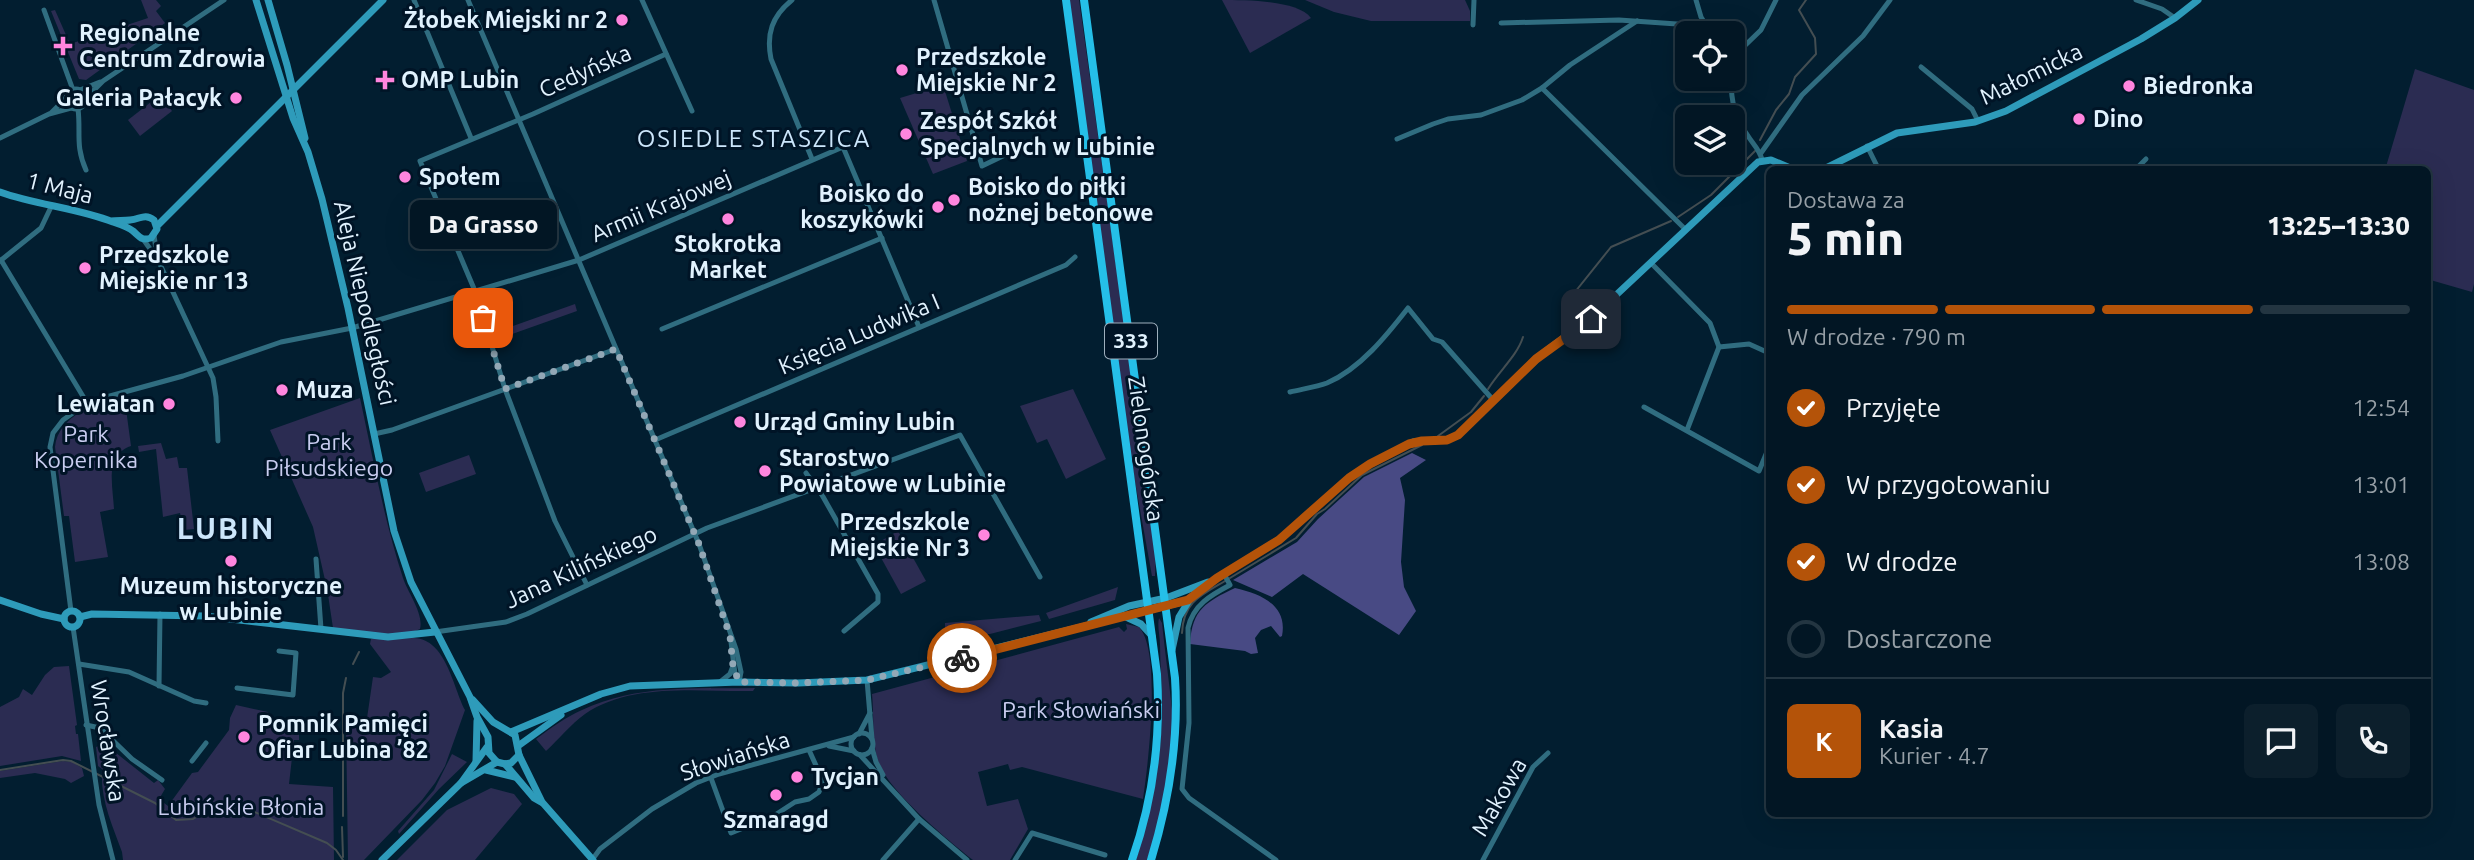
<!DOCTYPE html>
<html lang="pl">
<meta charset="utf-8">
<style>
:root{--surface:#021624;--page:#0c1f2c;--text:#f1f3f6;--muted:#969fa6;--line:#233541;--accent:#b45309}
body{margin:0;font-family:Ubuntu,sans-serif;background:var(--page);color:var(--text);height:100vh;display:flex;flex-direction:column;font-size:26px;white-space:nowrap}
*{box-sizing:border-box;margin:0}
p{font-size:23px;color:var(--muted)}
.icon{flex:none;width:38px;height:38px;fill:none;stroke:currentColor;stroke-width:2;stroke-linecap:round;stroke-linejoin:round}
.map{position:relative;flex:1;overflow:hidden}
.side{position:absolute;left:1766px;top:166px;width:665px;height:651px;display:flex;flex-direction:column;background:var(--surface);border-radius:10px;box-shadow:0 7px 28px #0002,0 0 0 2px var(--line)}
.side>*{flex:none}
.buttons{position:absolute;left:1675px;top:21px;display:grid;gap:14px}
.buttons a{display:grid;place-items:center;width:70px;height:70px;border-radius:10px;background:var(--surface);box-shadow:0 7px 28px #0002,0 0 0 2px var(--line);font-size:35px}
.pin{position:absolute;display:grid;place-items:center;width:60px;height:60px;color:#fff;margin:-30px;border-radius:14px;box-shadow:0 4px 10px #0006}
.courier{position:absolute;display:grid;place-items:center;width:70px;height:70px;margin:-35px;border:5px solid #b45309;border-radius:50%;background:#fff;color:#222;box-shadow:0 2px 9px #0007}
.bubble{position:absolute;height:49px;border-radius:10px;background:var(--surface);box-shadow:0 7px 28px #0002,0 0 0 2px var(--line);font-size:23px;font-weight:800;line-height:49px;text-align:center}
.overview em{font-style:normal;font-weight:800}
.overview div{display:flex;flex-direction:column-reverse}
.overview{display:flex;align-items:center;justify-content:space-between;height:119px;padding:0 21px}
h1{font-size:46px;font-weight:800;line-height:52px}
.bar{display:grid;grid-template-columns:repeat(4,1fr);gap:10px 7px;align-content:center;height:84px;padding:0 21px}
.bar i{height:9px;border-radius:5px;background:var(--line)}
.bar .on{background:var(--accent)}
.bar p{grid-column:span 4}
.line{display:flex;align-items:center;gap:18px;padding:0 21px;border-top:2px solid var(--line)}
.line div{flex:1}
.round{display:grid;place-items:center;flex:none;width:74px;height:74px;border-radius:10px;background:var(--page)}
ol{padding:0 21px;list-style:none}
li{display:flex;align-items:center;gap:21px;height:77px}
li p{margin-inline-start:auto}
li .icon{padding:7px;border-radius:50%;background:var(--accent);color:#fff;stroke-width:4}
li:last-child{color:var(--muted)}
li i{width:38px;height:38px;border:4px solid var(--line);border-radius:50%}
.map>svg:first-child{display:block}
.green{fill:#2b2c52}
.forest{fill:#484a84}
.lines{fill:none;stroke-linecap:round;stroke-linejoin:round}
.stream{stroke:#444e52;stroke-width:2}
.street{stroke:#306d80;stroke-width:5}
.secondary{stroke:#2e9bba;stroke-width:7}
.primary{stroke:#25bfe8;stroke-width:8}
.done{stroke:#93a8b6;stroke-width:7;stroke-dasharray:0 12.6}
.route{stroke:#b45309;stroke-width:9}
.poi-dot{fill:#ff85de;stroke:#001426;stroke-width:2.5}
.labels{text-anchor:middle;stroke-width:6;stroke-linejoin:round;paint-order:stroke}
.shield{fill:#001426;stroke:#9eafbd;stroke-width:2}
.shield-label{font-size:21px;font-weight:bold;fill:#e1f2fe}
.poi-label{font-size:23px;font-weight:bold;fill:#e1f2fe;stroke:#001426;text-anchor:start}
.street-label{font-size:23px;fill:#e1f2fe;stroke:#001426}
.park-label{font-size:23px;fill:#c9cdf0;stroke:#001426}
.neighbourhood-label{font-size:24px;letter-spacing:2px;fill:#cce6fb;stroke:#001426}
.district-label{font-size:30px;font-weight:bold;letter-spacing:2px;fill:#cce6fb;stroke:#001426}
</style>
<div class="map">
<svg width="2474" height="860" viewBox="0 0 2474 860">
<rect width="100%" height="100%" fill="#021e30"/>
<!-- green -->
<g class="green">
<path d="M141 0H156L161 6 156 11 165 23 86 80 79 79 51 11 55 10 70 44 148 18Z"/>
<path d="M1068 0H1079L1083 28 1156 552 1155 576H1152L1132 465Z"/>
<path d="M1222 0C1245 0 1298 0 1311 18L1250 53Z"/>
<path d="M1305 0H1465L1470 11V21H1371L1334 12Z"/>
<path d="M2415 69 2474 90V284L2472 292 2427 279V170H2385Z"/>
<path d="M943 85 967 161 933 174 900 98Z"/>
<path d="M160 95 172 111 140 136 128 120Z"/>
<path d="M575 304 577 311 501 338 499 331Z"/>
<path d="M1073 389 1106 459 1066 479 1047 439 1037 443 1020 406Z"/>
<path d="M124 394 131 446C104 455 113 486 114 509L100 512 108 557 75 562 69 516H64L55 447C58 415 99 402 124 394Z"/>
<path d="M360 398C373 458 384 520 403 578 408 593 424 614 420 629 395 641 359 631 333 628L327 588 329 587 327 580H325L313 527 270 430Z"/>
<path d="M161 443 166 459 177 457 179 468H187L194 529 184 530 180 513 163 517 156 449 139 452 138 446Z"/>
<path d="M469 455 476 474 426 492 419 473Z"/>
<path d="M898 531 926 581 901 594 874 545Z"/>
<path d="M1118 587 1115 600 1049 619 1046 613Z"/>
<path d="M1039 615 1041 621 990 634H945V623Z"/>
<path d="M1159 618 1162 623C1165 652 1169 681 1172 710 1175 759 1163 813 1147 860H1136C1152 809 1162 758 1162 704 1162 684 1160 665 1160 645 1160 636 1157 626 1159 618Z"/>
<path d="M1126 624 1139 627C1162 652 1148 765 1143 799L1022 767 1010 770 1008 764 978 772 987 806 1018 799 1028 829 1010 860H973C947 839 885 789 877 758 872 738 874 714 872 694L1119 627 1124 632 1127 629Z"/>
<path d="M414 638C446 639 453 687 465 710L445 766 435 783 422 800 364 860H348L346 723 366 725 373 677 381 678 391 672 370 644 371 639Z"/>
<path d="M69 666 77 725 75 726 76 734H78L81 761 62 756 0 766V707L19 697 23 689 32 695 45 675 54 667Z"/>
<path d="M755 688 753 691C699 692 632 682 585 714 571 724 559 739 546 751L536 739C551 728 566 717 582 710 637 684 696 689 755 688Z"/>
<path d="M236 705 268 712 273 722 281 724 295 722 299 726V740H294L289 784 333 787 334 860H123L122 852C112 824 100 799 102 769L98 766 96 747 108 742 106 745 154 783 158 780 165 789 159 799 168 806 192 773 198 772 229 730 230 718Z"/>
<path d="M452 754 467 762 439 789 399 834 398 831 434 790Z"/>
<path d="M63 761 72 762 82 768 84 776 71 783 65 779 35 773 0 778V771Z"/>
<path d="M491 788 514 794 522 804 475 860H397L447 810Z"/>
</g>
<!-- forest -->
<g class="forest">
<path d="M1412 453 1426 460 1400 478 1405 500 1401 562 1404 587 1416 611 1399 635 1303 574 1272 597 1233 580 1297 542 1318 519 1364 477Z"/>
<path d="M1235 588C1261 594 1288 605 1282 636L1280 637 1271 626 1261 630 1255 638 1258 653 1251 654 1245 651 1190 644C1192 609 1206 602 1235 588Z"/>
</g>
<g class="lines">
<!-- stream -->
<g class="stream">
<path d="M1760 140 1776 110 1789 94 1795 77 1816 54 1815 38 1799 10 1806 0"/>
<path d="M1678 217 1711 195 1755 151"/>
<path d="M1567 302 1611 247 1671 221"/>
<path d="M1488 389C1499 371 1517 356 1523 337"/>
<path d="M1438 436 1471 412 1484 396"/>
<path d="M1230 578 1296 538 1317 514 1325 509 1362 475 1422 445"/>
<path d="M1182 633C1183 602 1201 595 1225 581"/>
<path d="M353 664 359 652"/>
<path d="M0 770 63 760 71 761 155 803 176 820 193 819 222 802 236 804 327 843 336 850 343 860"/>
<path d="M343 816V693L346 678"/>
<path d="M342 827 343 857"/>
</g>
<!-- street -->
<g class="street">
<path d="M414 0 471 138"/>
<path d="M468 0 699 544 736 649 741 672 739 682"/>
<path d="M642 0 692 111"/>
<path d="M792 0C772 16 766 34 771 59L812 159"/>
<path d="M934 0 982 166 1038 139"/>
<path d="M1696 0 1701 17 1711 33"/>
<path d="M2136 0 2162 9 2175 18"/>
<path d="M44 10 73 90"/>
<path d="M1501 23 1619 20 1706 26"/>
<path d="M1473 25 1474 0"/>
<path d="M1732 58 1761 30 1776 0"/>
<path d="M1921 67 1972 109 1978 121"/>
<path d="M1731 79C1731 102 1735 118 1748 136 1753 144 1760 150 1762 160"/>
<path d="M1542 88 1686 230"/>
<circle cx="76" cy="99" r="10"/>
<path d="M80 90 100 82"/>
<path d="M86 98 103 81 224 0"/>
<path d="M78 109C81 133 75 145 86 170"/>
<path d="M52 112 66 98"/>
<path d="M0 138 49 114 71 108"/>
<path d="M1397 139 1433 124 1448 119 1481 115 1522 100 1542 88 1570 65 1637 21"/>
<path d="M1867 146 1879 170"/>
<path d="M1761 153 1802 95 1863 36 1890 0"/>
<path d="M2135 170 2146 159"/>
<path d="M154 235 157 257"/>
<path d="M143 239 158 260 213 378 216 397 218 441"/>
<path d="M1 260 87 403"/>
<path d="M0 261 41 228 51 207"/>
<path d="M1651 263 1710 323 1719 347 1687 430"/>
<path d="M662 329 882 238"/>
<path d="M1719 347 1749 344 1769 353"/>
<path d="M1290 392C1302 389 1316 387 1327 383 1360 369 1387 335 1408 308L1433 339 1442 342 1494 401"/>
<path d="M1644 407 1759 471 1769 447"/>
<path d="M374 434 392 430 616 349"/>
<path d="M655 440 1066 265 1075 257"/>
<path d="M806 473 822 495 878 594V602L844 631"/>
<path d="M316 559 321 629"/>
<path d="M1224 574 1230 585C1211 595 1193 605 1188 628L1189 723 1182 789 1189 798 1276 860"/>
<path d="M587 585 555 521 505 389 475 291 420 161 533 114 666 54"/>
<path d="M71 611 50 447 53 433 63 420 87 403 99 399 183 376 281 342 352 328 579 260 843 147 919 327"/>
<path d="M73 627 99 805 113 860"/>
<path d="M435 632 506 622 527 614 707 528 960 435 1040 577"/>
<path d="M731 642 735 674 739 682"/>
<path d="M79 664 129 672 194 701 206 703"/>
<path d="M867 680 872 739"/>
<path d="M720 682 730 674 733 666"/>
<path d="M159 686 160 614"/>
<path d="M237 688 293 695 296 653 279 651"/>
<path d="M86 725 100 728 132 759 162 780"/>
<circle cx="862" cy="744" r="11"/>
<path d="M859 734 870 713"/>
<path d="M829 746 854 751"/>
<path d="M872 748 876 762 883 775"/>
<path d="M860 755 919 819 967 860"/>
<path d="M192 761 206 743"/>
<path d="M711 778 731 833 775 815 795 802 809 799 819 792 823 781 809 750"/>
<path d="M592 860 600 849 652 809 696 783 719 774 854 737"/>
<path d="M883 860 919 819"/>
<path d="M1015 860 1032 833 1105 855"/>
<path d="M1483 860 1533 767 1548 753"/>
</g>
<!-- secondary -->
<g class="secondary">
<path d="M256 0 293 118 308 152 322 199 348 308 394 531 411 582 470 697 477 717 488 737 489 753 497 762 505 764 511 763 519 755"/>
<path d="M268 0 287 65 305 138"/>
<path d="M1822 170 1897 133 1975 122 2006 111 2141 39 2175 18 2198 0"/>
<path d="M0 192C36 205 78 208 113 222 119 224 128 227 133 231 140 237 141 241 151 238L157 229 154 220C144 213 141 219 130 220 124 221 117 220 111 221"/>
<path d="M157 226 383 0"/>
<path d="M0 600 41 614 64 619"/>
<circle cx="72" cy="619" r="8"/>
<path d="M80 617 92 614 205 616 388 637 435 632"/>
<path d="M1126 617 1141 624 1152 636"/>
<path d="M1091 622 1129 606 1166 598 1208 582"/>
<path d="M1172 650 1179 617 1190 599"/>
<path d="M473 700 493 722 515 735 519 755 542 802 593 860"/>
<path d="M511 732 601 694 630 686 739 682 798 683 867 680 1186 601 1217 578 1283 537 1350 477 1370 464 1413 442 1446 440 1458 435 1542 354 1598 312 1758 162 1771 160 1795 170"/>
<path d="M518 746 561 715"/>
<path d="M476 761 477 721"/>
<path d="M505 764 534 798 541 802"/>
<path d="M486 770 515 777"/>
<path d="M461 783 497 762"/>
<path d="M382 860 461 783 487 747"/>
</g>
<!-- primary -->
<g class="primary">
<path d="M1066 0 1157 674C1161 737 1153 800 1132 860"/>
<path d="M1084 0 1175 678C1179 740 1169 801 1151 860"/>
</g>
</g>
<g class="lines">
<!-- done -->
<path class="done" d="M483 318 505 389 616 349 699 544 730 636 733 666 739 682 798 683 867 680 962 658"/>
<!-- route -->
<path class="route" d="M962 658 1188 600 1217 578 1279 540 1349 478 1370 464 1409 444 1422 441 1447 440 1458 435 1536 359 1591 319"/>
</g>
<!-- markers -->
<g class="poi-dot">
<circle cx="622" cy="20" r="7"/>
<path d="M59.5 35.5h7v7h7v7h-7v7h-7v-7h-7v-7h7z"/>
<circle cx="902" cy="70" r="7"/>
<path d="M381.5 69.5h7v7h7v7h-7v7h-7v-7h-7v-7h7z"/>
<circle cx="2129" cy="86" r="7"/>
<circle cx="236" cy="98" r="7"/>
<circle cx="2079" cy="119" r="7"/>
<circle cx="906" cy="134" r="7"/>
<circle cx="405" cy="177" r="7"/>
<circle cx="954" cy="200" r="7"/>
<circle cx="938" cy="207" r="7"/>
<circle cx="728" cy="219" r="7"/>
<circle cx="85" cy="268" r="7"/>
<circle cx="282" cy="390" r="7"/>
<circle cx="169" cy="404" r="7"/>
<circle cx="740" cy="422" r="7"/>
<circle cx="765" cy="471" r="7"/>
<circle cx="984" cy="535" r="7"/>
<circle cx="231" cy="561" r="7"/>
<circle cx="244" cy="737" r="7"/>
<circle cx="797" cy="777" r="7"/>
<circle cx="776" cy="795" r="7"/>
</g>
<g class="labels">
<!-- shield labels -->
<rect class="shield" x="1105" y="323.5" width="52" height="35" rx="5"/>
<g class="shield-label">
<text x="1131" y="348">333</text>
</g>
<!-- poi labels -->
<g class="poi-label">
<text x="608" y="28" text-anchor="end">Żłobek Miejski nr 2</text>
<text x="79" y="41">Regionalne<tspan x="79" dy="26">Centrum Zdrowia</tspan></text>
<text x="916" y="65">Przedszkole<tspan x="916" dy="26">Miejskie Nr 2</tspan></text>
<text x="401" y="88">OMP Lubin</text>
<text x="2143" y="94">Biedronka</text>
<text x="222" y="106" text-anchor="end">Galeria Pałacyk</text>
<text x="2093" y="127">Dino</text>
<text x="920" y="129">Zespół Szkół<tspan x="920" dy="26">Specjalnych w Lubinie</tspan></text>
<text x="419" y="185">Społem</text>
<text x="968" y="195">Boisko do piłki<tspan x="968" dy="26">nożnej betonowe</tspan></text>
<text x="924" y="202" text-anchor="end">Boisko do<tspan x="924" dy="26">koszykówki</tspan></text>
<text x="728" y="252" text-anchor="middle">Stokrotka<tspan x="728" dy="26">Market</tspan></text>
<text x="99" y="263">Przedszkole<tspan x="99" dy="26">Miejskie nr 13</tspan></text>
<text x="296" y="398">Muza</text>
<text x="155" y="412" text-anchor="end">Lewiatan</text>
<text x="754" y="430">Urząd Gminy Lubin</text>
<text x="779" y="466">Starostwo<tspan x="779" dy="26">Powiatowe w Lubinie</tspan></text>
<text x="970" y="530" text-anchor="end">Przedszkole<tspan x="970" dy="26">Miejskie Nr 3</tspan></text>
<text x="231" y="594" text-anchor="middle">Muzeum historyczne<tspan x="231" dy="26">w Lubinie</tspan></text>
<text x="258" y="732">Pomnik Pamięci<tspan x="258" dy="26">Ofiar Lubina ’82</tspan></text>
<text x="811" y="785">Tycjan</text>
<text x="776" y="828" text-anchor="middle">Szmaragd</text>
</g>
<!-- street labels -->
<g class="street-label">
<text transform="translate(585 71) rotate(-24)" y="8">Cedyńska</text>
<text transform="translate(2031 74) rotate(-26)" y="8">Małomicka</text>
<text transform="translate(60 188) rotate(14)" y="8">1 Maja</text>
<text transform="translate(661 206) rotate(-23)" y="8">Armii Krajowej</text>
<text transform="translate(365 303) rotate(77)" y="8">Aleja Niepodległości</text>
<text transform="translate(859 334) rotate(-23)" y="8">Księcia Ludwika I</text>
<text transform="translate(1146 449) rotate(82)" y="8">Zielonogórska</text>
<text transform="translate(581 567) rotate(-25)" y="8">Jana Kilińskiego</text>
<text transform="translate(108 741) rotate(81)" y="8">Wrocławska</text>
<text transform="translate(735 756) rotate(-18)" y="8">Słowiańska</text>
<text transform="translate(1499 797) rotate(-60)" y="8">Makowa</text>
</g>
<!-- park labels -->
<g class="park-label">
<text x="86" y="442">Park<tspan x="86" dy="26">Kopernika</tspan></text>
<text x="329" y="450">Park<tspan x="329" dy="26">Piłsudskiego</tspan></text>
<text x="1081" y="718">Park Słowiański</text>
<text x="241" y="815">Lubińskie Błonia</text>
</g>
<!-- neighbourhood labels -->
<g class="neighbourhood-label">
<text x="754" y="147">OSIEDLE STASZICA</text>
</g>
<!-- district labels -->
<g class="district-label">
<text x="226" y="539">LUBIN</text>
</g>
</g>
</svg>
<div class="buttons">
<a><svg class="icon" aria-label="locate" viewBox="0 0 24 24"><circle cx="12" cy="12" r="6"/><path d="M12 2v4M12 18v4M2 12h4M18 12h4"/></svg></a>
<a><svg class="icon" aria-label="layers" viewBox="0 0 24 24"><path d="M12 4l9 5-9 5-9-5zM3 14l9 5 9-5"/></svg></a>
</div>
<div class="pin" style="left:483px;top:318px;background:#ea580c"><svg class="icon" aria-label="bag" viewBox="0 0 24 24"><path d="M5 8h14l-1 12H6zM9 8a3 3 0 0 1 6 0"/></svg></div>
<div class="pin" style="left:1591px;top:319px;background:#1f2937"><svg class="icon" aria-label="home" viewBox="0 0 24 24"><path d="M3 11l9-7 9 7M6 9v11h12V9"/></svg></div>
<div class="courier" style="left:962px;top:658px"><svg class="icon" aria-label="bike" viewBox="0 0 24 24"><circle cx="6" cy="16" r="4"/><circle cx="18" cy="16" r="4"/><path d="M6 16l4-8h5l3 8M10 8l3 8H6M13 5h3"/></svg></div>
<div class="bubble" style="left:410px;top:200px;width:147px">Da Grasso</div>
<section class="side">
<div class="overview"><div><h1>5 min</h1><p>Dostawa za</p></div><em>13:25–13:30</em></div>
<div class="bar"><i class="on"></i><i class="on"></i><i class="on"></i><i></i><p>W drodze · 790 m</p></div>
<ol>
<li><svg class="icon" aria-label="check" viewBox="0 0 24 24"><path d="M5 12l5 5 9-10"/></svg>Przyjęte<p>12:54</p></li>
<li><svg class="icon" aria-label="check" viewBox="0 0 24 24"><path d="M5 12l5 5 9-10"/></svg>W przygotowaniu<p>13:01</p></li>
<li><svg class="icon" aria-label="check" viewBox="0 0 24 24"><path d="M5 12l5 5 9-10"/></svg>W drodze<p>13:08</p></li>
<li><i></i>Dostarczone</li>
</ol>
<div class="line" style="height:126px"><b class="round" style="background:var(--accent);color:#fff">K</b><div><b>Kasia</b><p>Kurier · 4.7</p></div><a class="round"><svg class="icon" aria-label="chat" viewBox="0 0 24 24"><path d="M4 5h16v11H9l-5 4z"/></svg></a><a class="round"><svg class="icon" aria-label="phone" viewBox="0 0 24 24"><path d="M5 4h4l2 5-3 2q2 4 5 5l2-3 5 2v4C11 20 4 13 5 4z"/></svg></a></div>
</section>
</div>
